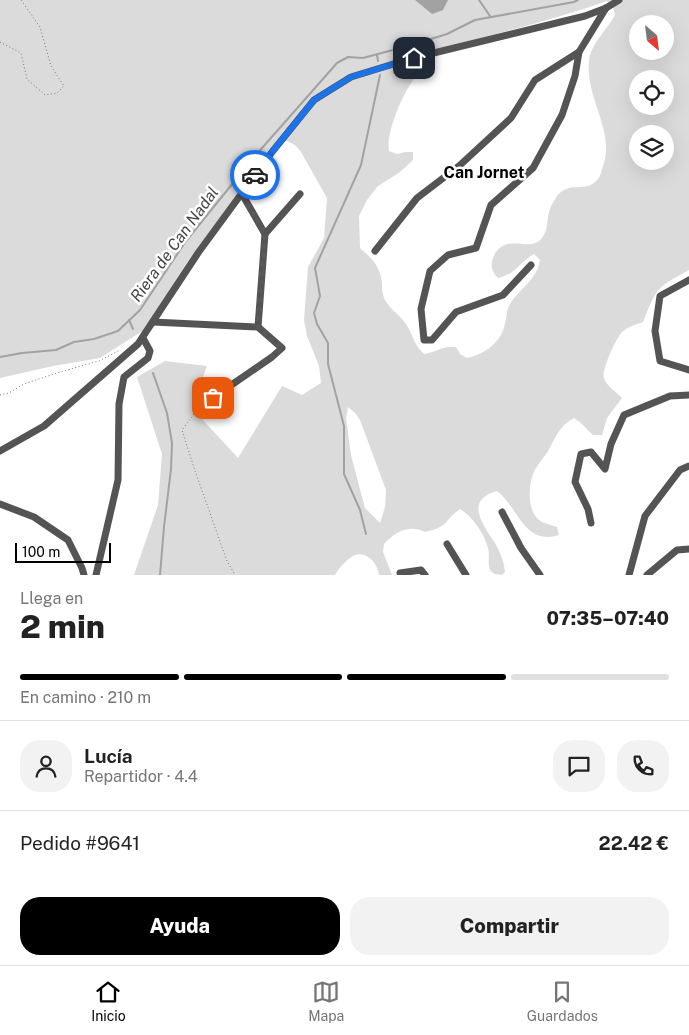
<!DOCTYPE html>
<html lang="es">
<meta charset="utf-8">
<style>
:root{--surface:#fff;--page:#f2f2f2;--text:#222;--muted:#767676;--line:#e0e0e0;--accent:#000}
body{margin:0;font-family:"Public Sans",sans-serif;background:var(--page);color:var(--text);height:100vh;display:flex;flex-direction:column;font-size:19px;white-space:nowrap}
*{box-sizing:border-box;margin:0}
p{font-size:16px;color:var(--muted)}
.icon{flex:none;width:28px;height:28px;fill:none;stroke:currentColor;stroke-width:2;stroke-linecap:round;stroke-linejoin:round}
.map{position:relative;height:575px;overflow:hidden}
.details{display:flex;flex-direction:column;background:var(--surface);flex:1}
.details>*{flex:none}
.needle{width:32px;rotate:152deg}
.tools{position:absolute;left:629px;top:15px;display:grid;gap:10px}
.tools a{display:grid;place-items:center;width:45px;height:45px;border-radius:50%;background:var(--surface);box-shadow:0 5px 20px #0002;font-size:25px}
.scale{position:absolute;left:15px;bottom:12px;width:96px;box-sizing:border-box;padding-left:5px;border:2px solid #000;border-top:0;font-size:14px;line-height:18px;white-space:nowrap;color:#000;-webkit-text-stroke:4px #fff;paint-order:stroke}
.pin{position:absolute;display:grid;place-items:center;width:42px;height:42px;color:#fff;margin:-21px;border-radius:10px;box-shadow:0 2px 8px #0006}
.courier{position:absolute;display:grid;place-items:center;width:50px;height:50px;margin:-25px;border:4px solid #1a73e8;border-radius:50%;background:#fff;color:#222;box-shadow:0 1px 6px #0007}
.head em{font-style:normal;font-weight:800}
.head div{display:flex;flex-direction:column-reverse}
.head{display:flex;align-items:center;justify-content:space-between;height:85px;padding:0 20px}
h1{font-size:32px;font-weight:800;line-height:38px}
.bar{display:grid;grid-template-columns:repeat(4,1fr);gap:8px 5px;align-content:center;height:60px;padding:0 20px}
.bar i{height:6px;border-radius:4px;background:var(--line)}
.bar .on{background:var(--accent)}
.bar p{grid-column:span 4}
.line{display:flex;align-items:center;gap:12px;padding:0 20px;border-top:1px solid var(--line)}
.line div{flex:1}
.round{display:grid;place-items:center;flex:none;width:52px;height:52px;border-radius:20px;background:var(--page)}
.primary-button{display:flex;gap:10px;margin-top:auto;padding:10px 20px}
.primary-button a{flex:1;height:58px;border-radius:20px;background:var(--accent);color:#fff;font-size:20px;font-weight:800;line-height:58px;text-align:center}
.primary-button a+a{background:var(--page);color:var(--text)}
.menu{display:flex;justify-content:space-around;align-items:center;height:70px;border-top:1px solid var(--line);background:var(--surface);font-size:14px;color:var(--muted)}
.menu a{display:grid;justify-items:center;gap:2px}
.menu .on{color:var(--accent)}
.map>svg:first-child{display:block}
.green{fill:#dbdbdb;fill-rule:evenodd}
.water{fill:#a2a2a2}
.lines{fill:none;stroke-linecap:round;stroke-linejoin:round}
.stream{stroke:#a2a2a2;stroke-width:2}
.path{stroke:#767676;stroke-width:1;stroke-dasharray:1 2.5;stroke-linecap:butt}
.minor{stroke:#545454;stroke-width:7}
.done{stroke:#595959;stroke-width:5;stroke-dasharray:0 9}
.route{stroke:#1a73e8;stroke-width:6}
.labels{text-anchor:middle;stroke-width:5;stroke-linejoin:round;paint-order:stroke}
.neighbourhood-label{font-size:16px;font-weight:bold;fill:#000;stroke:#fff}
.water-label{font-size:16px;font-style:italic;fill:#434343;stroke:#fff}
</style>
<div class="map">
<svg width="689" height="575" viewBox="0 0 689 575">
<rect width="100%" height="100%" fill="#fff"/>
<!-- green -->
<path class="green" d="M0 0H689V270C656 288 657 287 643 322 636 324 628 327 622 332 616 338 601 371 604 378 607 387 616 391 622 398L607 418 602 435H593L581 423 574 418C559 426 556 437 548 451 543 459 536 466 533 474 528 488 527 514 542 522 546 524 552 525 557 527L559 535C524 546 519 508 497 491 463 500 484 526 495 543 500 552 504 561 505 572L502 575C483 575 491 559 488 548 484 533 472 516 460 509 443 521 449 527 425 532 409 524 395 532 384 544L383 552 392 575H379C378 564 367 551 355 555 348 558 338 569 335 575H134L158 505 162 454 137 377 165 361 207 366 196 396 202 419 238 458 282 386 302 395 321 383 319 366 307 336 304 320 308 267 324 238 327 198 301 152 295 145 287 141 278 144 267 154 190 258 144 330 100 358 53 366 0 378ZM607 1 613 7 615 15C607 30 591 43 589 61 585 99 617 132 602 169 601 174 599 179 595 182 585 192 569 181 557 196 555 200 551 205 550 209 546 220 549 233 539 241 527 251 503 232 493 258 490 266 492 272 498 278 518 273 518 263 534 254L540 260C537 280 520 288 510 304 506 310 507 317 505 323 502 342 485 354 467 358L460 354 456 347C443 345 437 352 424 354 414 345 413 335 406 324 399 314 389 309 384 298 382 292 382 288 382 282 379 264 372 259 360 248L359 216 367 200 378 186 400 172 413 160V152H405L397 154 389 151C385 131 408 79 425 67L422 52C484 37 547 22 607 1ZM638 24H665V51H638ZM638 79H665V106H638ZM638 134H665V161H638ZM348 407 355 413 360 420 386 490 385 507 380 523 365 508 351 455 346 418Z"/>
<!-- water -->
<path class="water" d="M415 0H448L443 10 432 14Z"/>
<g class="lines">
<!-- stream -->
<g class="stream">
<path d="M479 0 490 16"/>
<path d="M377 55 378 61"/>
<path d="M129 320 133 329"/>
<path d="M0 357 22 353 56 350 74 342 94 339 118 331 140 310 186 241 255 156 337 63 348 57 363 58 408 46 447 34 475 20 574 2 578 0"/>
<path d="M153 373 167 413 172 443 171 469 164 527 160 575"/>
<path d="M366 534 360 510 344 474V426L328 364V343L317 324 314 313 320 296 315 268 361 165 380 75"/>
</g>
<!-- path -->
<g class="path">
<path d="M0 42 21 53 27 79 45 95 57 93 64 86 51 66 40 27 21 0"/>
<path d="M0 395 9 393 24 384 60 372 99 361 120 350"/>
<path d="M194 414 182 430 195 471 227 561 235 575"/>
</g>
<!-- minor -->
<g class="minor">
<path d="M242 194 265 234 258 327"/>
<path d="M265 234 300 194"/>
<path d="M375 251 417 198 459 166 511 118 535 80 579 52 606 8"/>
<path d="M531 265 503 295 456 312 432 340H424L421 309 430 271 448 255 476 248 491 205 533 168 562 115 575 76 579 52"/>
<path d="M689 280 660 296 655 331 660 361 689 370"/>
<path d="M153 322 258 327 282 348 272 357 198 408"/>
<path d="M0 451 44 426 138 344 198 253 272 152 314 100 351 77 413 58 585 16 606 8 619 0"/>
<path d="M0 504 34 517 68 540 82 568 84 575"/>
<path d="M502 512 521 548 540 575"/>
<path d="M591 523 588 509 575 482 581 454 591 452 605 469 611 444 624 415 670 396 689 395"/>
<path d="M447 544 466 575"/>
<path d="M400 573 421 570 425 575"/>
<path d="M96 575 118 480 119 404 124 377 148 358 150 351 143 338"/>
<path d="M629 575 645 516 680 470 689 466"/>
<path d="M647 575 677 550 689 549"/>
</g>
</g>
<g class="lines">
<!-- done -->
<path class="done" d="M213 398 272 356 282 348 258 327 265 234 242 194 255 175"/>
<!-- route -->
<path class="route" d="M255 175 272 152 314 100 351 77 414 58"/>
</g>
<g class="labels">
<!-- neighbourhood labels -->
<g class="neighbourhood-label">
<text x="484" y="178">Can Jornet</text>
</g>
<!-- water labels -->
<g class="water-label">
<text transform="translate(174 244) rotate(-54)" y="6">Riera de Can Nadal</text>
</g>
</g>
</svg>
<div class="tools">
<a><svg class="needle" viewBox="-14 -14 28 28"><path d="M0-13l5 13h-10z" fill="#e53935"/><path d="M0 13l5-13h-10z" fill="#767676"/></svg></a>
<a><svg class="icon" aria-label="locate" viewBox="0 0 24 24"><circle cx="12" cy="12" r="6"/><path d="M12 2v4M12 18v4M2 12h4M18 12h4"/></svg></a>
<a><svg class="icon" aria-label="layers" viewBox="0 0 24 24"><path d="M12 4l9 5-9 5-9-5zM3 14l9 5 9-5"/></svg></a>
</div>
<div class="scale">100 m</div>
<div class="pin" style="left:213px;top:398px;background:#ea580c"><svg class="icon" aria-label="bag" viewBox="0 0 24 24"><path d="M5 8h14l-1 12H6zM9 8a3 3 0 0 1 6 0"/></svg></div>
<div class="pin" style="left:414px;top:58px;background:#1f2937"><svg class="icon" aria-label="home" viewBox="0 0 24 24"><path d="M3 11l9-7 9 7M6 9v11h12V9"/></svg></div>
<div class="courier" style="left:255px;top:175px"><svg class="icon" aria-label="car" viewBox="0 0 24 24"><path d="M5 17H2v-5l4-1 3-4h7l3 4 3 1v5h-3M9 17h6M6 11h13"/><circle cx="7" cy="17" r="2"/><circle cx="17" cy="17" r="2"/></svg></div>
</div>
<section class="details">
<div class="head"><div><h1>2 min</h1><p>Llega en</p></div><em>07:35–07:40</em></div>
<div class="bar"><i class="on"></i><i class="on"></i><i class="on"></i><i></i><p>En camino · 210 m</p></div>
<div class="line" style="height:90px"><a class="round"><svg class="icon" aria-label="person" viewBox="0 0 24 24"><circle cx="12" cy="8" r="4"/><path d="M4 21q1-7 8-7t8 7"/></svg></a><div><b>Lucía</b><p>Repartidor · 4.4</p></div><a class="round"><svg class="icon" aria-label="chat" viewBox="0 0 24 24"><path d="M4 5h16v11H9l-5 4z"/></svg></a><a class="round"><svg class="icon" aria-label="phone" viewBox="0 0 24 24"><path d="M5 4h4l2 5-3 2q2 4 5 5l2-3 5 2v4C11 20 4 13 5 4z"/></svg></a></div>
<div class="line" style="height:65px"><div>Pedido #9641</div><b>22.42 €</b></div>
<div class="primary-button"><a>Ayuda</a><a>Compartir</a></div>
</section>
<nav class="menu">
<a class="on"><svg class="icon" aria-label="home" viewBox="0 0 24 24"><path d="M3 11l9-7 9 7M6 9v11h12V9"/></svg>Inicio</a>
<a><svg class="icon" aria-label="map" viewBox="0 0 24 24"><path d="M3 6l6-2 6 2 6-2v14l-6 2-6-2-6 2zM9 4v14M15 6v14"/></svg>Mapa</a>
<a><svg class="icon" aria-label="saved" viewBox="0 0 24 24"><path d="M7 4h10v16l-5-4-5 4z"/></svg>Guardados</a>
</nav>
